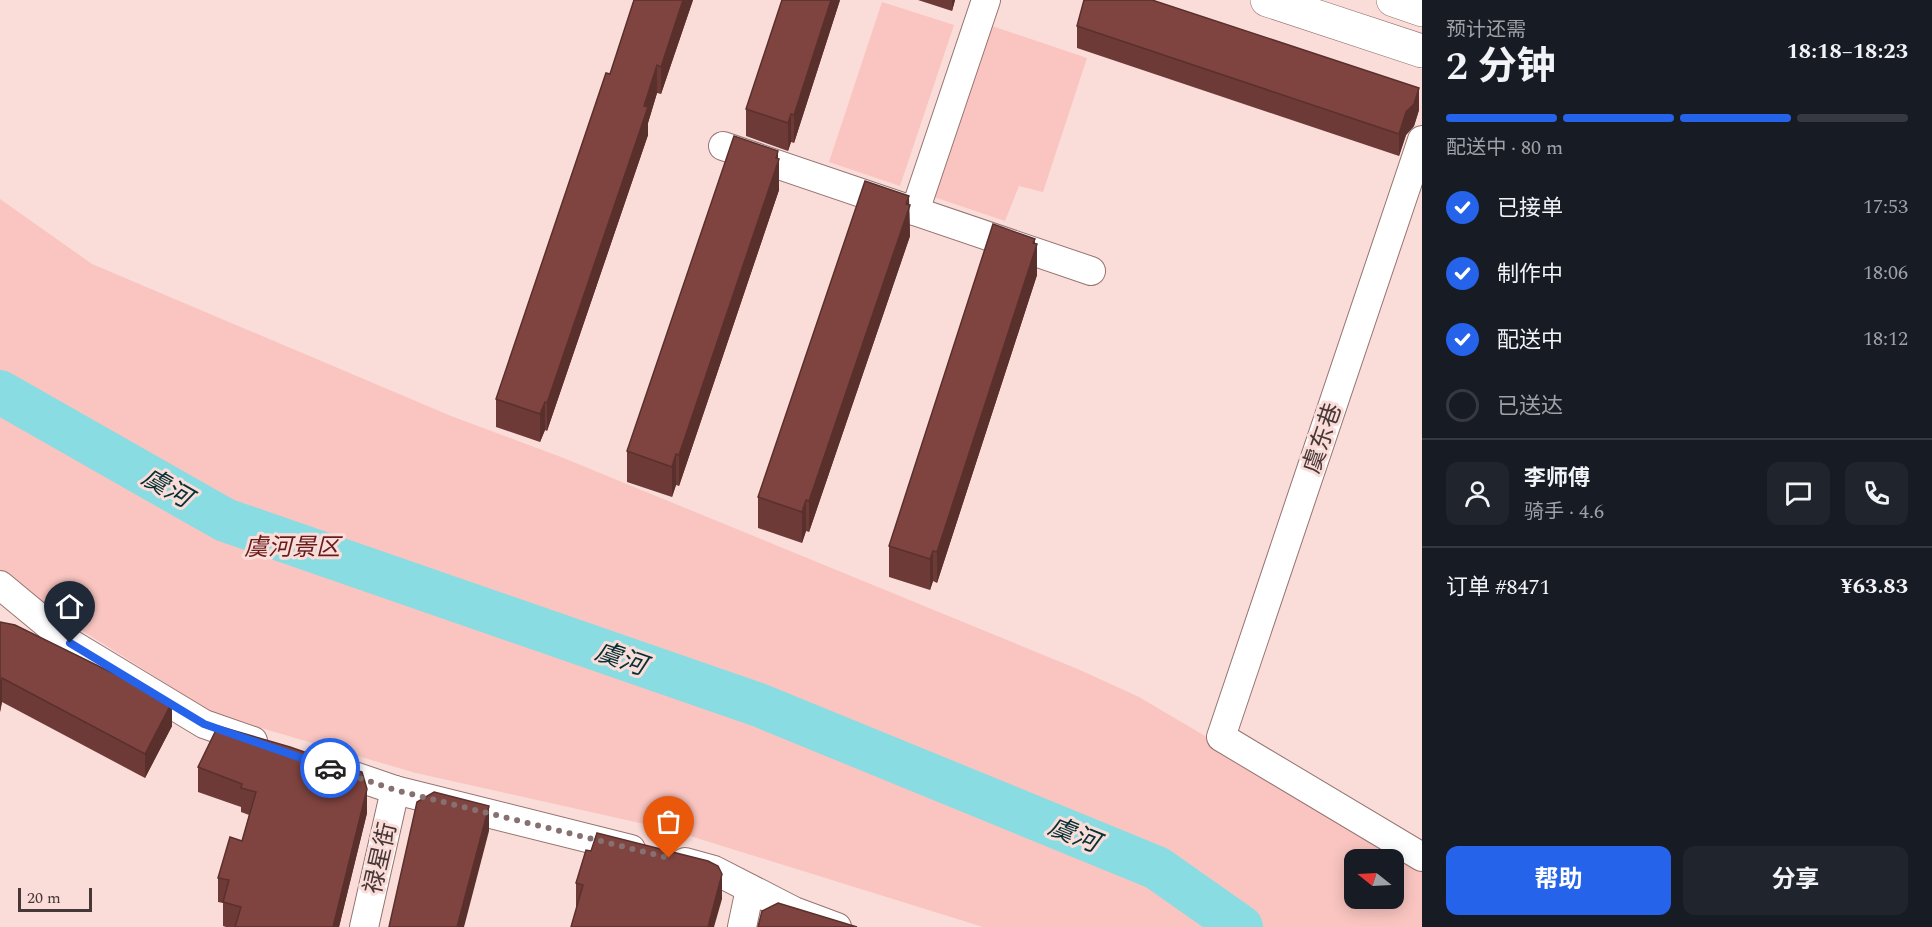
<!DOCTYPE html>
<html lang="zh">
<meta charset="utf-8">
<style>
:root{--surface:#171b24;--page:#20242c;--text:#f1f3f6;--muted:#9ea1a6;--line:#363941;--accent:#2563eb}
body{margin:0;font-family:Spectral,"Noto Sans SC",serif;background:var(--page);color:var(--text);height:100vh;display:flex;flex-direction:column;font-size:22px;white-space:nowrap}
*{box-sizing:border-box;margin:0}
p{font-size:20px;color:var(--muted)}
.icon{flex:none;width:33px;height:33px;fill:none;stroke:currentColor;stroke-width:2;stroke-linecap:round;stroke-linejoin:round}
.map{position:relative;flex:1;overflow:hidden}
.side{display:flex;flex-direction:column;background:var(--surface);width:510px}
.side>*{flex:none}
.needle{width:39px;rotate:288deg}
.buttons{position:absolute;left:1344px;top:849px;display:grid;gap:12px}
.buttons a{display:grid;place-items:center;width:60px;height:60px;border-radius:12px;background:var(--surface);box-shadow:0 3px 15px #0003;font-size:30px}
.scale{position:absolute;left:18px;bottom:15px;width:74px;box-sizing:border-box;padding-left:6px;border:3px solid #473837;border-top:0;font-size:16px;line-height:21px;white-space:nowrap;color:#473837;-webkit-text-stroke:4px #fadcd9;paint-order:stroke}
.pin{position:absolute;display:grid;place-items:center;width:51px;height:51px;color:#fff;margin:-62px -26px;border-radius:50% 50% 50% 0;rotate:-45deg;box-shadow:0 0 6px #0007}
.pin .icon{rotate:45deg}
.courier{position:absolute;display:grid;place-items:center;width:60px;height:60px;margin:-30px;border:4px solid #2563eb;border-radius:50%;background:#fff;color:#222;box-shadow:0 2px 8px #0007}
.head em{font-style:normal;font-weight:700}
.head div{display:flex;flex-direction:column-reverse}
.head{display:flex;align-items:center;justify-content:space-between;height:102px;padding:0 24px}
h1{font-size:39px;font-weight:700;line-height:45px}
.bar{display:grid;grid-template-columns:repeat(4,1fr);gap:9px 6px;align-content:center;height:72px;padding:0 24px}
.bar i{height:8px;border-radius:4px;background:var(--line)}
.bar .on{background:var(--accent)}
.bar p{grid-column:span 4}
.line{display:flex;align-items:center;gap:15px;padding:0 24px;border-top:2px solid var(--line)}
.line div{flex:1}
.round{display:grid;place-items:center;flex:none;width:63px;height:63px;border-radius:12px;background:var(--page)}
ol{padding:0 24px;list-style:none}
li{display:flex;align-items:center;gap:18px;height:66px}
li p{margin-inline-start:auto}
li .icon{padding:6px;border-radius:50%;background:var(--accent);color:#fff;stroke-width:4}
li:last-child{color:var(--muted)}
li i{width:33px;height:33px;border:3px solid var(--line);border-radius:50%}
.button{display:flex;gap:12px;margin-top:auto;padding:12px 24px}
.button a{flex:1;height:69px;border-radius:12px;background:var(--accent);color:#fff;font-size:24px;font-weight:700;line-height:69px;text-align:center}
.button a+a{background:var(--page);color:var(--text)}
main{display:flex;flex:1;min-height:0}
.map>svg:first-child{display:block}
.green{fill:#fac5c0;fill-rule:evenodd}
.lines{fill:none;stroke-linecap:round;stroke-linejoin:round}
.river{stroke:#88dce2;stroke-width:44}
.minor-casing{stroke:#957471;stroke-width:30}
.major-casing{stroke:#957471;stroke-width:34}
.minor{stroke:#fff;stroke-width:28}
.major{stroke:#fff;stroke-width:33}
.wall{fill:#6e3a37}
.shaded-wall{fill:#5a302d}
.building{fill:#804440;stroke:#5a302d;stroke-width:1.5}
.done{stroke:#867170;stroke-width:6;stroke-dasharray:0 10.8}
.route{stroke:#2563eb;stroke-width:8}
.labels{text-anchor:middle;stroke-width:6;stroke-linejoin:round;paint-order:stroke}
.street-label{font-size:24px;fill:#473837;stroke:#fadcd9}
.park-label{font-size:24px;font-style:italic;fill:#691a1a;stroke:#fadcd9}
.water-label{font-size:26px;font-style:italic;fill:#073235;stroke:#fadcd9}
</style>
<main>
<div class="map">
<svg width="1422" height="927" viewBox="0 0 1422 927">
<rect width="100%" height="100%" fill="#fadcd9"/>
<!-- green -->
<g class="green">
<path d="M882 2 954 25 900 186 829 162Z"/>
<path d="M989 25 1087 58 1043 192 1019 186 1005 221 934 197Z"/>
<path d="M0 199 92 264 451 416 561 457 1080 670 1139 697 1422 864V927H983L671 830 416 773 216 715 78 628 0 576ZM1354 860H1394V898H1354Z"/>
</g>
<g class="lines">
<!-- river -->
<path class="river" d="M0 392 225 520 759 705 1157 868 1241 927"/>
<!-- minor casing -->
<g class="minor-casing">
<g id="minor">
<path d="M1422 140 1221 737 1422 857"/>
<path d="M723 146 1091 271"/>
<path d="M915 211 986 0"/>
<path d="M0 585 70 643 204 724 253 741"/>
<path d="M328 767 395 790 631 849"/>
<path d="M685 862 714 870 794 911 837 927"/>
<path d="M364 927 395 790"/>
<path d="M742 927 750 889"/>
</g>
</g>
<!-- major casing -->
<g class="major-casing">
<g id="major">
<path d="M1267 0 1422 51"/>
<path d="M1393 0 1422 10"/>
</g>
</g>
<!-- minor -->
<use href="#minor" class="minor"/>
<!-- major -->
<use href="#major" class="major"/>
</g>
<!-- wall -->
<g class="wall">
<path d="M693 0 661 94 657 93 648 123V135L547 431 545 430 540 442 496 427V399L610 74Z"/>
<path d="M840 0 794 143 791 142 788 151 746 136V109Z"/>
<path d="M918 0H955L952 11Z"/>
<path d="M1077 26 1419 110 1414 126 1406 135 1399 156 1077 48Z"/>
<path d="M778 159 779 190 679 486 676 485 672 497 627 482V451Z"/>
<path d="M909 205 910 236 809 532 806 531 802 543 758 528V497Z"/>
<path d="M1035 243 1037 275 937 583 933 581 930 590 889 577V546Z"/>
<path d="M0 622 172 726 145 778 2 702 0 712Z"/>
<path d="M198 767 367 813 339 927H226L223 926V903L218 902V878L242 841 249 815 241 812V807L198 792Z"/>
<path d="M576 883 722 899 576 908Z"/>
</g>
<!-- shaded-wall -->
<g class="shaded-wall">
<path d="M683 0H693L661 94V67Z"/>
<path d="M831 0H840L794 143V115Z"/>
<path d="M952 0H955L952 11Z"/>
<path d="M657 65V93L648 123V135L547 431V403Z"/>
<path d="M1419 88V110L1414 126 1406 135 1399 156V134L1406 112Z"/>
<path d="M791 114V142L788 151V123Z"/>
<path d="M778 151V163L779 159V190L679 486V455Z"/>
<path d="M909 196 910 236 809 532V501Z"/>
<path d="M1035 239V251L1037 244V275L937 583V552Z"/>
<path d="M545 402V430L540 442V414Z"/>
<path d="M676 454V485L672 497V467Z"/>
<path d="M806 500V531L802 543V512Z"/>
<path d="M933 551V581L930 590V559Z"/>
<path d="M2 678V702L0 712V688Z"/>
<path d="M172 702V726L145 778V754Z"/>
<path d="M367 789V813L339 927H333Z"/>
<path d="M489 806V831L464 927H457Z"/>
<path d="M722 874V899L714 927H708Z"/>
</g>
<!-- building -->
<g class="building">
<path d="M634 0H683L661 67 657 65 644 106 648 107 547 403 545 402 540 414 496 399 606 73 610 74Z"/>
<path d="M782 0H831L794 115 791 114 788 123 746 109Z"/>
<path d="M1084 0H1152L1419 88 1414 104 1406 112 1399 134 1077 26Z"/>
<path d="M734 136 778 151 776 158 779 159 679 455 676 454 672 467 627 451Z"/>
<path d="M865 181 909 196 906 204 910 205 809 501 806 500 802 512 758 497Z"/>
<path d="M993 224 1035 239 1033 243 1037 244 937 552 933 551 930 559 889 546Z"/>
<path d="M0 622 15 625 172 702 145 754 2 678 0 688Z"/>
<path d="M218 726 290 747 362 772 367 789 333 927H235L241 907 223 902 229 880 218 878 230 837 242 841 256 792 241 788 242 784 198 767Z"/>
<path d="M434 792 489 806 457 927H389L417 802Z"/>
<path d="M597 833 708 861 718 866 722 874 708 927H571L583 885 576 883 586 850 591 851Z"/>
<path d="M778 903 857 927H758L762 911Z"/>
</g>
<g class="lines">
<!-- done -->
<path class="done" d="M330 768 395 790 669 858"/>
<!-- route -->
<path class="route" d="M70 643 204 724 330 768"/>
</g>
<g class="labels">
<!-- street labels -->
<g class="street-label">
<text transform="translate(1322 438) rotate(-71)" y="8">虞东巷</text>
<text transform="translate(380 858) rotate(-77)" y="8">禄星街</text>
</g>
<!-- park labels -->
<g class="park-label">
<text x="292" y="555">虞河景区</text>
</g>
<!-- water labels -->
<g class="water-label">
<text transform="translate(167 487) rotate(30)" y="9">虞河</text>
<text transform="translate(621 658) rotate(19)" y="9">虞河</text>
<text transform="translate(1074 834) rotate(22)" y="9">虞河</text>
</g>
</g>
</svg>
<div class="buttons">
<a><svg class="needle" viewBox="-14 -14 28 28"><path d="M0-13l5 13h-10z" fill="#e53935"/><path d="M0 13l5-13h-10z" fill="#9ea1a6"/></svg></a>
</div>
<div class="scale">20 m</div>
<div class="pin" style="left:669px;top:858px;background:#ea580c"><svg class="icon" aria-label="bag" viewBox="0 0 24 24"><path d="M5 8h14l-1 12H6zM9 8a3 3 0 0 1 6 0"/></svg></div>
<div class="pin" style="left:70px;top:643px;background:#1f2937"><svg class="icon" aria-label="home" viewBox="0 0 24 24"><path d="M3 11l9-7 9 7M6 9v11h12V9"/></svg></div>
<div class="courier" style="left:330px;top:768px"><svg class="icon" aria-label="car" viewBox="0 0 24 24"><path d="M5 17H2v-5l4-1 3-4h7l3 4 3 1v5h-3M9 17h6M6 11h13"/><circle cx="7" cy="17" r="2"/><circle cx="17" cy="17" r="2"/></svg></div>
</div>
<section class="side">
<div class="head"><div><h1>2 分钟</h1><p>预计还需</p></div><em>18:18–18:23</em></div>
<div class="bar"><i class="on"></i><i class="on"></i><i class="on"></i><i></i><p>配送中 · 80 m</p></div>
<ol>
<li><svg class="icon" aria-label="check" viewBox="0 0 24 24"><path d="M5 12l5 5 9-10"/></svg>已接单<p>17:53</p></li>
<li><svg class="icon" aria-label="check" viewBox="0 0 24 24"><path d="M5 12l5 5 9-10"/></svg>制作中<p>18:06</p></li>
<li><svg class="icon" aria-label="check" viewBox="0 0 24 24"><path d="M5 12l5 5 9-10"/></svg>配送中<p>18:12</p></li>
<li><i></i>已送达</li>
</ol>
<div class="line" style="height:108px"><a class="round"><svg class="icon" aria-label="person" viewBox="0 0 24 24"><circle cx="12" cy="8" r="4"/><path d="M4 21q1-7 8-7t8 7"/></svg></a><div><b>李师傅</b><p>骑手 · 4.6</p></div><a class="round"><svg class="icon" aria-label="chat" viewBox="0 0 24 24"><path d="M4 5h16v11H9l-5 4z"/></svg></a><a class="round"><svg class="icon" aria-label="phone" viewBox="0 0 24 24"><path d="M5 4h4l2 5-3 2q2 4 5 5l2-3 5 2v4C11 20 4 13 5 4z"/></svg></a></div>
<div class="line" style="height:78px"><div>订单 #8471</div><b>¥63.83</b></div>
<div class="button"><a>帮助</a><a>分享</a></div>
</section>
</main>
